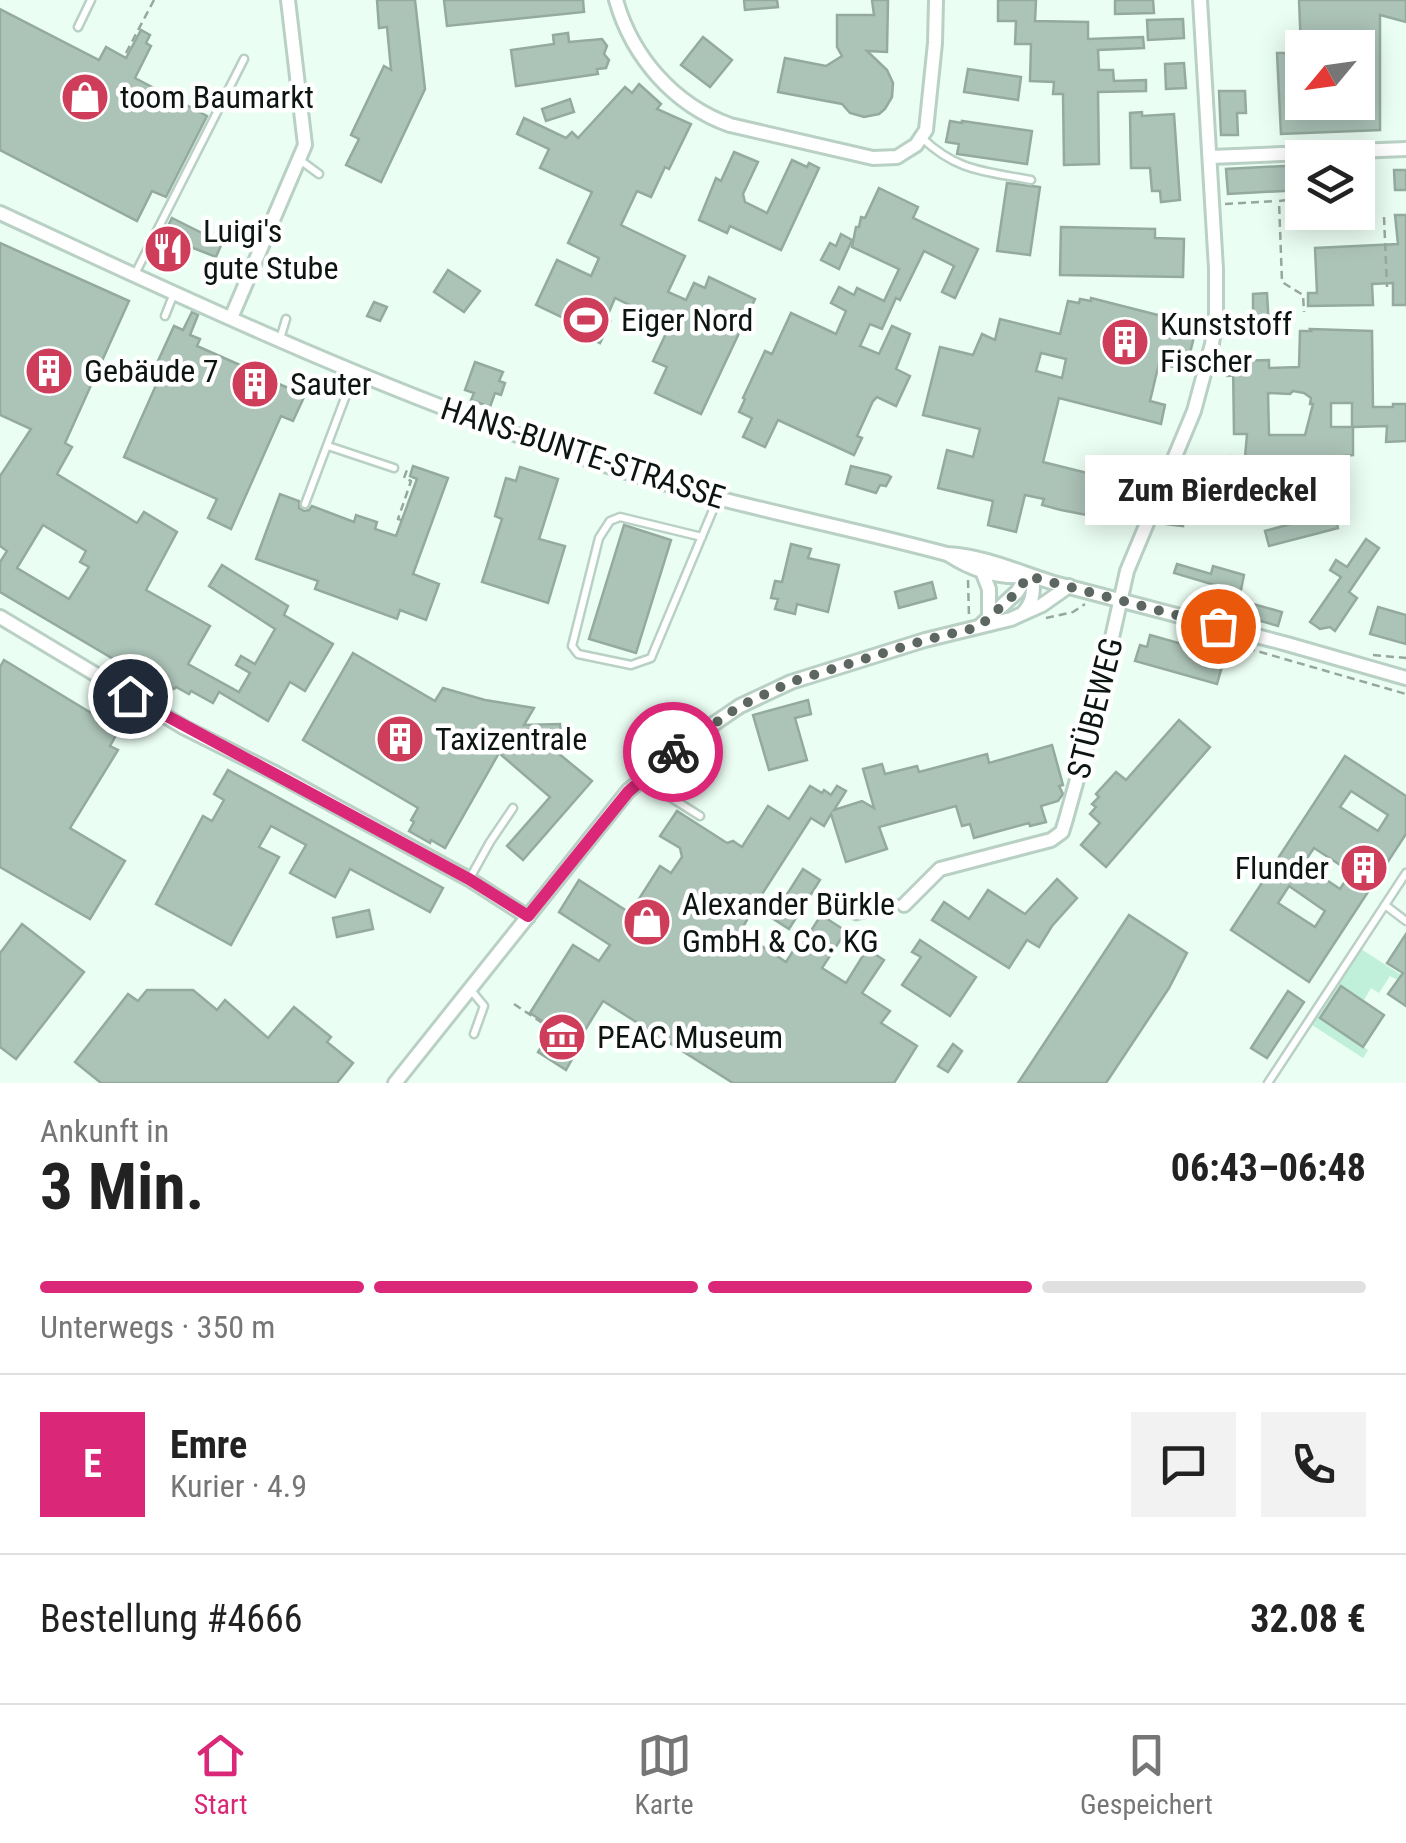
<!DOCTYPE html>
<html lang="de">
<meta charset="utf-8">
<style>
:root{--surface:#fff;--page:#f2f2f2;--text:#222;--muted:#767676;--line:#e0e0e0;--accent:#db2777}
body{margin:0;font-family:"Roboto Condensed",sans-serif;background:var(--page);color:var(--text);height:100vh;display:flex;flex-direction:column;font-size:38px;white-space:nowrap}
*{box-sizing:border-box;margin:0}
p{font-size:32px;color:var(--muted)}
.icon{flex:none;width:55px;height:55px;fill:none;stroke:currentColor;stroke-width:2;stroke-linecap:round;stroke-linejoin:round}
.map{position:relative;height:1083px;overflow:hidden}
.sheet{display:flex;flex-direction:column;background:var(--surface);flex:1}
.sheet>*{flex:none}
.needle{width:65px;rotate:241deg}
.fabs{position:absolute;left:1285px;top:30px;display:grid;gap:20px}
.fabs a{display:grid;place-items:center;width:90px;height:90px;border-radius:0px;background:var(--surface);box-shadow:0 5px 25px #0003;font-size:50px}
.pin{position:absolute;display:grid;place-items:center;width:85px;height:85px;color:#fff;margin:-42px;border:5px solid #fff;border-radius:50%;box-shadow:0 2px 10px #0007}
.courier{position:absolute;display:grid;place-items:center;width:100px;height:100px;margin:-50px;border:8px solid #db2777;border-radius:50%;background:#fff;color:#222;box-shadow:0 2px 12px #0007}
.bubble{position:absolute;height:70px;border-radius:0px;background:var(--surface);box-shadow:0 5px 25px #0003;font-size:32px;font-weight:700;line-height:70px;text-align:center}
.head em{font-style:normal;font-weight:700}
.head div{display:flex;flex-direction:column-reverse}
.head{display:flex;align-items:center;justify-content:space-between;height:170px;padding:0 40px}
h1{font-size:65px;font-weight:700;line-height:75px}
.bar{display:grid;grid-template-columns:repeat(4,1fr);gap:15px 10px;align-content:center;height:120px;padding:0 40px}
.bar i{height:12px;border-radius:8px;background:var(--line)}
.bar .selected{background:var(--accent)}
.bar p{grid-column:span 4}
.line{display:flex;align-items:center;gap:25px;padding:0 40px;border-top:2px solid var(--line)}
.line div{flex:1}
.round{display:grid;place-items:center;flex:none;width:105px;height:105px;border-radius:0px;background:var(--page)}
.tabs{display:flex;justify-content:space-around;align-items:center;height:140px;border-top:2px solid var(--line);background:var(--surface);font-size:28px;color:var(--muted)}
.tabs a{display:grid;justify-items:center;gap:5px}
.tabs .selected{color:var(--accent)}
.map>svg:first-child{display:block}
.green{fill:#c0f0d9}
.building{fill:#acc3b8;stroke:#94aa9f;stroke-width:2.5;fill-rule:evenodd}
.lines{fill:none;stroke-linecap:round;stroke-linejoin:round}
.lane-casing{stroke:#b9d0c5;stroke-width:11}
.street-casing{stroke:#b9d0c5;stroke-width:18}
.path{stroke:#97a69e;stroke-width:2.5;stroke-dasharray:8 5;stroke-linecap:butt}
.lane{stroke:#fff;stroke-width:6}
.street{stroke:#fff;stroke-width:12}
.done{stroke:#5b6760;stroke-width:10;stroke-dasharray:0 18}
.route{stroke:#db2777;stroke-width:12}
.labels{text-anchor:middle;stroke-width:9;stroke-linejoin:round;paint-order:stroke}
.poi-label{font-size:32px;fill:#0d1511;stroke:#fff;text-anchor:start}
.street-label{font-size:32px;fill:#0d1511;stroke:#fff}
</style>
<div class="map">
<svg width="1406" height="1083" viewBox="0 0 1406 1083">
<rect width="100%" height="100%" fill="#ebfef4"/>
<!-- green -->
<path class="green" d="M1361 949 1406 978 1398 980 1390 976 1379 993 1371 988 1364 1000 1354 993 1321 1018 1368 1050 1363 1058 1312 1025Z"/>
<!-- building -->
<g class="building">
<path d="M377 0H415L425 89 381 182 346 165 359 139 351 135 384 66 391 70 387 27 379 28Z"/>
<path d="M444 0H583L584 12 447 26Z"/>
<path d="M744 0H777L778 7 745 10Z"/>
<path d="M872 0H888L887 52 867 51 887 70 893 83 892 97 885 109 879 114 864 117 850 113 842 104 778 92 785 58 826 66 842 56 837 47V15H874Z"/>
<path d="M998 0H1036L1035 21 1088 22V39L1143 37 1144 48 1098 50 1099 70H1113L1114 81 1146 80V91L1098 92 1099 164 1064 165 1063 94H1053L1054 82 1030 81 1031 44H1015L1016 21H998Z"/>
<path d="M1115 0H1153L1154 13 1115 14Z"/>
<path d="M1299 0H1406V22L1380 15V130L1281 134 1277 53H1302V102H1358V48H1301Z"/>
<path d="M0 9 99 60 106 47 126 58 141 30 150 35 146 43 151 46 135 78 207 116 166 197 152 191 137 221 0 150Z"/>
<path d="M1183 19 1184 38 1148 40 1147 20Z"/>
<path d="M568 33 569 42 602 39 607 46 604 54 609 60 606 68 597 69 598 74 516 86 511 50 554 44 553 35Z"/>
<path d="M703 37 732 60 710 87 681 65Z"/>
<path d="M1184 63 1186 88 1166 89 1165 64Z"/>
<path d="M968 69 1021 77 1018 100 964 92Z"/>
<path d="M639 84 661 104 657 109 691 124 669 169 665 167 651 197 637 191 621 225 685 256 668 292 686 300 694 283 705 288 709 277 755 299 701 414 655 393 667 367 653 361 670 325 615 298 606 319 610 321 600 343 567 328 570 321 536 305 557 260 591 276 599 258 568 243 592 192 540 168 549 149 517 134 524 118 566 138 572 132 578 138 625 87 632 93Z"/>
<path d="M1219 91H1245L1246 113H1237L1238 135H1221Z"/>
<path d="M570 99 574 112 546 121 542 109Z"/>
<path d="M1142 112V116L1174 114 1180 200 1161 202 1160 191H1152L1150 168H1131L1130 113Z"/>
<path d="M950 121 962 123V121L1032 131 1027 164 957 154 959 144 946 142Z"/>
<path d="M734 152 758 162 743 194 745 202 767 213 792 160 807 167 809 163 819 168 781 250 730 226 727 233 699 220 716 178 721 181Z"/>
<path d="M1370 162 1372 204H1358V163Z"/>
<path d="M1302 165V190L1228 194 1226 169Z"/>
<path d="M1394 170H1406V190H1395Z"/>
<path d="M1007 183 1040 187 1030 255 997 251Z"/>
<path d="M879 188 918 207 913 218 978 249 955 298 942 292 954 266 924 251 900 300 896 298 882 329 870 324 860 346 879 354 892 326 910 334 896 369 910 376 896 406 877 397 873 401 857 436 862 438 854 455 778 420 765 447 743 437 752 418 739 412 745 399 743 398 765 351 772 354 791 313 836 334 846 311 831 303 839 287 854 295 857 288 884 301 899 269 852 247 856 227H859L861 217 865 218Z"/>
<path d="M1395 215H1406V305H1393V283L1372 284 1373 305 1308 306V293H1317L1315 248 1398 244Z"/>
<path d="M172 218 222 243 216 257 178 242 165 267 155 262 169 234 165 232Z"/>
<path d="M1061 227 1155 229V238L1184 239 1183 277 1060 275Z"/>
<path d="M841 234 852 240 839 269 821 260 830 243 836 246Z"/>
<path d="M0 243 129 301 65 443 72 447 57 474 137 523 144 512 177 532 146 590 210 626 188 664 239 692 250 673 236 665 241 656 255 664 275 629 209 586 222 565 288 606 284 615 333 644 305 691 290 682 268 721 219 692 213 703 191 691 189 694 176 687 174 689 124 661 122 664 0 592V562L7 551 0 546V476L31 429 0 415ZM43 525 86 551 80 562 89 567 69 599 17 568Z"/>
<path d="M448 270 480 291 464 312 434 292Z"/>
<path d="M1267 293 1269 328H1253V294Z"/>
<path d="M1091 298 1197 325 1188 361 1179 359 1177 368 1159 363 1150 401 1165 405 1161 424 1059 398 1043 462 1099 476 1096 487 1106 489 1100 513 1088 510 1087 515 1061 510 1042 505 1044 499 1025 495 1016 532 988 525 993 501 938 488 947 450 973 457 980 429 923 415 940 347 973 355 982 334 995 340 1000 319 1060 334 1068 301 1079 303 1080 299 1091 301ZM1041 353 1066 359 1062 378 1036 371Z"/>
<path d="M374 302 387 307 380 321 367 316Z"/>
<path d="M192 312 198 315 190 335 200 339 197 346 249 369 251 363 264 368 260 376 305 395 293 421 281 416 231 529 208 518 217 499 124 457 165 365 158 361 174 326 183 330Z"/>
<path d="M1310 329 1372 331 1373 407H1393V404H1406V441L1386 442 1387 426 1353 427V455L1342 456V468H1322L1321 475 1301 476 1302 483H1269L1267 503 1226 498 1230 456 1245 457 1247 434H1234L1233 361 1269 360V368L1299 367 1300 331H1311ZM1293 391 1304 393 1311 398 1310 404H1313L1305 435H1269L1268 393 1290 394ZM1331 403H1352V427H1331Z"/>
<path d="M475 362 503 372 499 381 505 383 501 395 495 393 490 407 471 400 474 393 465 390Z"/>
<path d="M413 466 448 478 413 574 439 584 426 620 400 610 397 619 315 589 318 581 256 559 280 494 299 501V508L304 511 309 510 312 506 354 522 356 515 377 522 375 529 396 536 417 479 410 476Z"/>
<path d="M851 466 888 475 891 477 886 486 880 485 876 493 846 484Z"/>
<path d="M520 467 558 479 539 539 565 546 548 603 482 582 502 519 495 516 506 478 516 481Z"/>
<path d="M1334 512 1338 528 1269 546 1265 531Z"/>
<path d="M1166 513 1184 514 1183 526 1165 524Z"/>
<path d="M624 525 671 540 636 653 589 639Z"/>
<path d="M1366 539 1379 548 1349 592 1357 598 1335 631 1330 627 1320 629 1310 622 1341 577 1330 570 1336 560 1347 567Z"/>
<path d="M791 544 811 549 808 558 839 565 828 612 797 604 795 614 775 609 778 599 771 598 775 581 782 582Z"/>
<path d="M1177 564 1211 574 1213 566 1244 575 1239 600 1282 612 1278 626 1219 609 1225 588 1174 573Z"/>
<path d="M932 582 936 598 899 608 895 592Z"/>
<path d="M1378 607 1406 615V644L1370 634Z"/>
<path d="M1150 635 1225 656 1217 684 1135 661 1140 645 1147 647Z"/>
<path d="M353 653 435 701 443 688 485 700 534 708 524 725 560 724 561 738 541 739 592 781 523 860 507 846 550 797 499 753 445 848 431 840 430 843 409 831 414 822 411 820 418 808 303 740Z"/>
<path d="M4 660 119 730 110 746 118 750 70 828 125 861 90 919 0 867V667Z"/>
<path d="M808 700 811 714 795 718 807 760 769 770 753 715Z"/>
<path d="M1179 720 1210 747 1106 867 1081 845 1100 823 1090 814 1096 807 1092 804 1099 797 1096 794 1116 772 1126 780Z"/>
<path d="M1052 745 1063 785 1059 786 1063 794 1058 801 1041 806 1046 822 1030 826 1029 823 974 838 970 824 962 826 956 806 879 827 887 849 846 862 831 814 824 826 811 818 746 919 747 920 740 932 786 962 793 951 797 953 821 915 846 931 822 968 846 983 867 949 884 960 862 993 890 1011 881 1023 917 1046 894 1083H733L603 1001 577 1043 580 1045 566 1070 538 1052 553 1028 530 1013 573 945 599 961 610 945 559 912 579 880 630 913 660 866 671 873 682 857 680 848 660 836 677 811 727 843 733 841 742 847 768 806 789 819 810 786 822 793 824 790 831 795 837 786 846 791 834 810 862 801 874 808 863 769 882 764 885 774 917 766 919 772 987 754 989 763Z"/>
<path d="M1345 756 1406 796V834L1309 982 1231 930ZM1351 791 1388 815 1378 831 1340 807ZM1314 848 1351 872 1340 889 1303 864ZM1289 886 1325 911 1315 927 1278 903Z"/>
<path d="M228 770 443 888 430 912 350 869 335 897 290 873 306 845 271 826 259 847 279 857 231 945 156 904 203 816 212 821 224 800 214 794Z"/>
<path d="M803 869 820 880 789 929 772 918Z"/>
<path d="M1057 879 1077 898 1052 926 1039 947 1027 940 1009 968 932 920 944 902 969 919 988 890 1025 914Z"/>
<path d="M369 910 373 929 337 937 333 918Z"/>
<path d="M1129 915 1187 953 1169 988 1106 1083H1018Z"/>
<path d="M22 924 84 972 16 1059 0 1047V953Z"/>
<path d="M1406 934V1006L1388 994 1403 973 1387 963Z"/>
<path d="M920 940 976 977 950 1016 902 985 921 957 912 952Z"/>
<path d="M1341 986 1384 1015 1363 1047 1320 1018Z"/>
<path d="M147 990H193L217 1010 225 1000 268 1038 294 1007 331 1037 327 1042 353 1063 337 1083H101L75 1062 128 994 138 1001Z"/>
<path d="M1288 991 1304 1002 1267 1058 1251 1048Z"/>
<path d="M953 1044 962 1051 948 1072 938 1066Z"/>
</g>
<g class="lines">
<!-- lane casing -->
<g class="lane-casing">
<g id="lane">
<path d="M78 27 91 0"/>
<path d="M922 138C958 172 985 171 1031 180"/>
<path d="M300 160 319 174"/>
<path d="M135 274 244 59"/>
<path d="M165 316 174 293"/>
<path d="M280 339 286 319"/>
<path d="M328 446 394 468"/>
<path d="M305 504 354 374"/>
<path d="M702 537 620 517 610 521 599 538 572 646 578 654 631 665 651 658 718 498"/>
<path d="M643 780 700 816"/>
<path d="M470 878 490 842 513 808"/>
<path d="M835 904 856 916 864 914 884 901 903 905"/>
<path d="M1385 905 1406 921"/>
<path d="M470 989 484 1006 474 1034"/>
<path d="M1268 1083 1406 873"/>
</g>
</g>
<!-- street casing -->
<g class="street-casing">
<g id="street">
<path d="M616 0C632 57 674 105 730 125L873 158 897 157 908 150 916 145 926 130 935 43 936 0"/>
<path d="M1211 157 1406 149"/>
<path d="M0 213C204 308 408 403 623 471 729 505 839 525 947 554 985 556 1018 572 1054 583L1287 644 1406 678"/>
<path d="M231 318 305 145 288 0"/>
<path d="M949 555C972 570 996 578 1024 576"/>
<path d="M982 571 989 589V616"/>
<path d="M1024 612C1034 601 1033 591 1033 577"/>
<path d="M0 617 185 728 273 772 469 879 528 917"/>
<path d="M981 625 1017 592 1028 575"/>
<path d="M904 905 940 869 1051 840 1062 832 1066 819 1093 722 1127 571 1194 411 1212 344 1216 315V269L1200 0"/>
<path d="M395 1083 628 791 684 744 740 706 791 682 925 640 1011 619 1042 605 1069 586"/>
</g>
</g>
<!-- path -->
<g class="path">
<path d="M126 53 154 0"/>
<path d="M1287 200 1279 201 1282 282 1303 295 1304 312"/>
<path d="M1225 204 1277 201"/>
<path d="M1384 217 1387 287"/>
<path d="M1226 376 1239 375"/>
<path d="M402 520 398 519 411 481 404 478 407 470 411 472"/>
<path d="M968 580 969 617"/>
<path d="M1046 618 1073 612 1085 604"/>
<path d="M1222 641 1406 694"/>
<path d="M1373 655 1406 658"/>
<path d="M514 1004 553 1030"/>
</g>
<!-- lane -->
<use href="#lane" class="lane"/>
<!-- street -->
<use href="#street" class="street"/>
</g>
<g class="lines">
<!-- done -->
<path class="done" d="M673 752 740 706 791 682 925 640 979 627 1017 592 1028 576 1218 626"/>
<!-- route -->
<path class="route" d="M130 696 469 879 528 916 628 792 673 752"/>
</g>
<!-- icons -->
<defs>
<g id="shop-disc" transform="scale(2.5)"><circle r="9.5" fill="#ce3e5a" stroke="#fff"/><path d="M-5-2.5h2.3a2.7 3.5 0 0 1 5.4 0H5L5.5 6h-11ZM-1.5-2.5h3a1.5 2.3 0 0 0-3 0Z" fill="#fff"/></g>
<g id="restaurant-disc" transform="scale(2.5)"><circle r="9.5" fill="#ce3e5a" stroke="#fff"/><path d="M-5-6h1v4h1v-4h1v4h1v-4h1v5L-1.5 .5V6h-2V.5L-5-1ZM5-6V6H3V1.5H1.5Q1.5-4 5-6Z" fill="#fff"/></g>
<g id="stadium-disc" transform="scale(2.5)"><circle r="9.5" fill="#ce3e5a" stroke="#fff"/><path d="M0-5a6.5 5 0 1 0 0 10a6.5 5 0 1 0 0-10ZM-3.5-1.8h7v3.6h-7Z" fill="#fff"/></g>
<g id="building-disc" transform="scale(2.5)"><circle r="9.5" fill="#ce3e5a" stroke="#fff"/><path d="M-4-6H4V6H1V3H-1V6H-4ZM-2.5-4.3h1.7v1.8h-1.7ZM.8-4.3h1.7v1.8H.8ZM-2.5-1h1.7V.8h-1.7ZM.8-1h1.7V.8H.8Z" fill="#fff"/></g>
<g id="museum-disc" transform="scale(2.5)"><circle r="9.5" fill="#ce3e5a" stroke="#fff"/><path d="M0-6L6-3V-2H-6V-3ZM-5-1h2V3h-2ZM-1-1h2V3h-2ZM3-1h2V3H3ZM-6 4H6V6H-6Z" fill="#fff"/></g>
</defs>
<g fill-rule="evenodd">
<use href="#shop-disc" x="85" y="97"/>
<use href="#restaurant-disc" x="168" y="249"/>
<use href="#stadium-disc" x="586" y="320"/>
<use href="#building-disc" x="1125" y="342"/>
<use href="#building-disc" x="49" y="371"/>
<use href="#building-disc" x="255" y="384"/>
<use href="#building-disc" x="400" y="739"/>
<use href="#building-disc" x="1364" y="868"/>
<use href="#shop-disc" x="647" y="922"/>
<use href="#museum-disc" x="562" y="1037"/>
</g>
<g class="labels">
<!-- poi labels -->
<g class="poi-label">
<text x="120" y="108">toom Baumarkt</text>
<text x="203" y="242">Luigi's<tspan x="203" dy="37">gute Stube</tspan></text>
<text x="621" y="331">Eiger Nord</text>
<text x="1160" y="335">Kunststoff<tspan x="1160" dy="37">Fischer</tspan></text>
<text x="84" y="382">Gebäude 7</text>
<text x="290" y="395">Sauter</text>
<text x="435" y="750">Taxizentrale</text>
<text x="1329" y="879" text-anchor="end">Flunder</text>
<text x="682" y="915">Alexander Bürkle<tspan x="682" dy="37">GmbH &amp; Co. KG</tspan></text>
<text x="597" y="1048">PEAC Museum</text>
</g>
<!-- street labels -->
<g class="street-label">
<text transform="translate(583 453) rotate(18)" y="11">HANS-BUNTE-STRASSE</text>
<text transform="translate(1095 708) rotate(-76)" y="11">STÜBEWEG</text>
</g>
</g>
</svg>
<div class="fabs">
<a><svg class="needle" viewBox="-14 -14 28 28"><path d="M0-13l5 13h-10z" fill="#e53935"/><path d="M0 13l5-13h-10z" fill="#767676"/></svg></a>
<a><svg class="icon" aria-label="layers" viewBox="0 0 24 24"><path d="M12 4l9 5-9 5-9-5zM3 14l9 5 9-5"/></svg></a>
</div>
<div class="pin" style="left:1218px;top:626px;background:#ea580c"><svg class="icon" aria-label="bag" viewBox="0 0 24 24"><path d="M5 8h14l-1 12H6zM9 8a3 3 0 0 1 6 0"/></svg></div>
<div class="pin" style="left:130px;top:696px;background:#1f2937"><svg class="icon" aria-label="home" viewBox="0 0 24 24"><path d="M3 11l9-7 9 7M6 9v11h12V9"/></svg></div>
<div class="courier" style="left:673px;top:752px"><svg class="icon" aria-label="bike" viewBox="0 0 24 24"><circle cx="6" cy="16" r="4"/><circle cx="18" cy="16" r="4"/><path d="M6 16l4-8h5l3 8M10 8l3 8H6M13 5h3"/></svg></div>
<div class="bubble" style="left:1085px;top:455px;width:265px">Zum Bierdeckel</div>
</div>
<section class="sheet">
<div class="head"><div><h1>3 Min.</h1><p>Ankunft in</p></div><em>06:43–06:48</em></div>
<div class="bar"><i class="selected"></i><i class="selected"></i><i class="selected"></i><i></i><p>Unterwegs · 350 m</p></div>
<div class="line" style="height:180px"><b class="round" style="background:var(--accent);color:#fff">E</b><div><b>Emre</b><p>Kurier · 4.9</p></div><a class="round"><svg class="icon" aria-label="chat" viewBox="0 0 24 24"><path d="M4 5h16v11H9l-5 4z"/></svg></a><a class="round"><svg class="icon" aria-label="phone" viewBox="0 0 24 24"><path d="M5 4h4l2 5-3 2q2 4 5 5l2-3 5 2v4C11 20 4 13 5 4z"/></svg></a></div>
<div class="line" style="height:130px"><div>Bestellung #4666</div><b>32.08 €</b></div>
</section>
<nav class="tabs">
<a class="selected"><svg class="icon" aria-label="home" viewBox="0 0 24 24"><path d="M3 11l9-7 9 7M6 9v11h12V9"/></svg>Start</a>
<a><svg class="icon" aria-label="map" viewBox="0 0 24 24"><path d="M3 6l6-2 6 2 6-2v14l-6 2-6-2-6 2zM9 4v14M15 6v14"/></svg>Karte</a>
<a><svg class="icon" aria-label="saved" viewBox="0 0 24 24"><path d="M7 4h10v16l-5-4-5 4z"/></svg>Gespeichert</a>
</nav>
